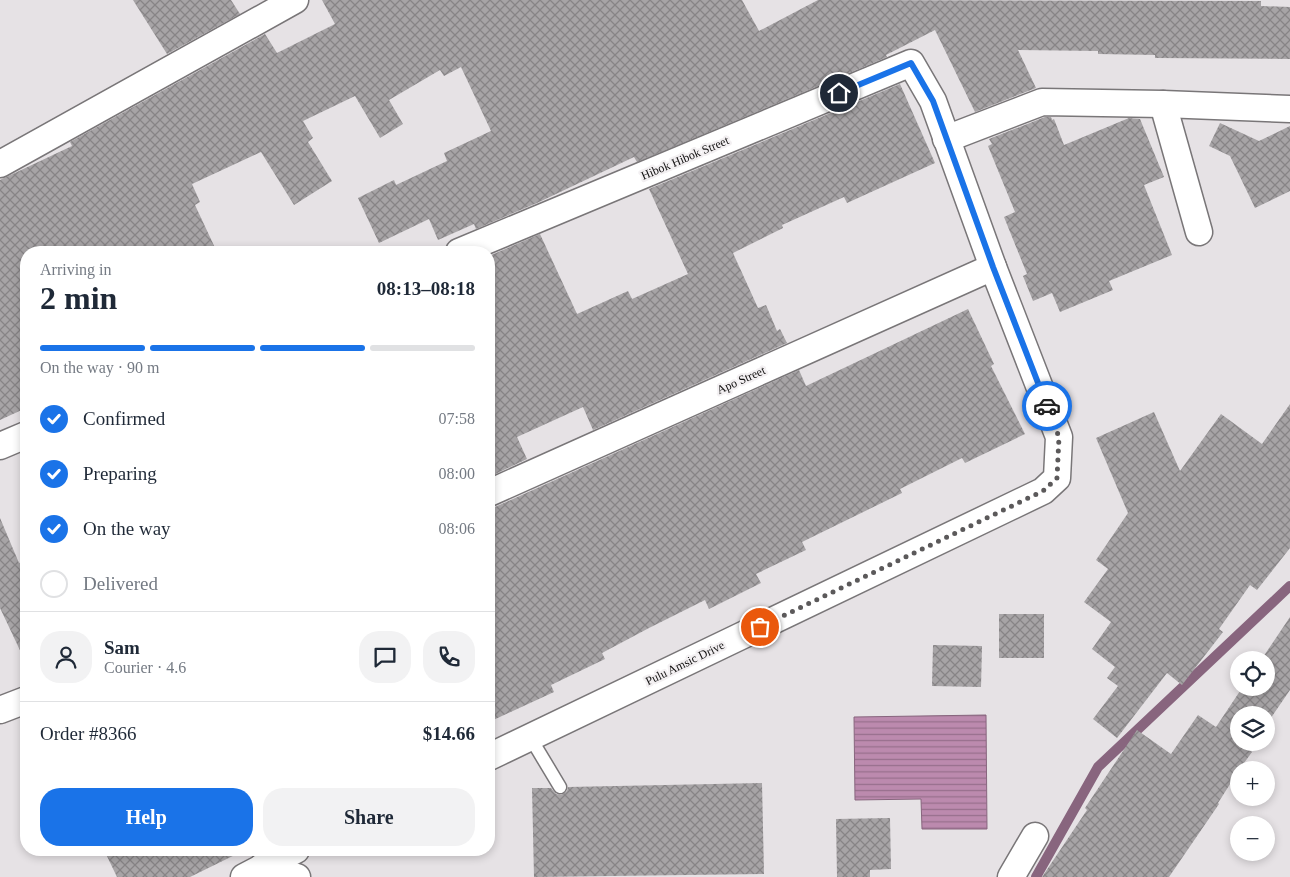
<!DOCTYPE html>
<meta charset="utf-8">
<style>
:root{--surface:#fff;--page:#f2f2f3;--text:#1f2937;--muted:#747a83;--line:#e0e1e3;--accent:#1a73e8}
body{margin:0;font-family:Georgia,serif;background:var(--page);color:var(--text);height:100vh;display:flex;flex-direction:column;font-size:19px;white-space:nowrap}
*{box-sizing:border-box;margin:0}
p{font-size:16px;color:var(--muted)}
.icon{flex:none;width:28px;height:28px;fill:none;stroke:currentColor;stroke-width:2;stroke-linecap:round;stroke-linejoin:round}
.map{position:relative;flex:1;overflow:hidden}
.details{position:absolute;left:20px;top:246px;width:475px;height:610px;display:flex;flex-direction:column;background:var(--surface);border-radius:20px;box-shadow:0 2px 8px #0003}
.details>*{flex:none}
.tools{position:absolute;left:1230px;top:651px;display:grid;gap:10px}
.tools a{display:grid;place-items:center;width:45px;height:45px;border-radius:50%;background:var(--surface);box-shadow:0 2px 8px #0003;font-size:25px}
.pin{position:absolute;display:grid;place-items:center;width:42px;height:42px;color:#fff;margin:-21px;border:2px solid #fff;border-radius:50%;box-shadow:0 1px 5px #0007}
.courier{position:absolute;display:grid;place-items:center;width:50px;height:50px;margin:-25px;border:4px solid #1a73e8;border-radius:50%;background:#fff;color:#222;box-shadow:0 1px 6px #0007}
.summary em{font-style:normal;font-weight:700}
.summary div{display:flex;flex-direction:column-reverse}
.summary{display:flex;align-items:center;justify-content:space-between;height:85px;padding:0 20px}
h1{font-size:32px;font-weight:700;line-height:38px}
.bar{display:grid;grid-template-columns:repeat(4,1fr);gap:8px 5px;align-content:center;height:60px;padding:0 20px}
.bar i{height:6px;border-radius:4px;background:var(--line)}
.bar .active{background:var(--accent)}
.bar p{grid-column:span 4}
.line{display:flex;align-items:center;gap:12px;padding:0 20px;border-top:1px solid var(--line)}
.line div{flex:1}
.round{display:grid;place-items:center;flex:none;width:52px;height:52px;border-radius:20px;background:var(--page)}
ol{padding:0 20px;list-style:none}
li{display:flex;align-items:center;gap:15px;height:55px}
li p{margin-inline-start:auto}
li .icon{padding:5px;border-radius:50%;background:var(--accent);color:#fff;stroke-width:4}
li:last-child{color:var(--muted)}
li i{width:28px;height:28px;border:2px solid var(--line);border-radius:50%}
.button{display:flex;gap:10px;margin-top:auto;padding:10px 20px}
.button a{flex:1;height:58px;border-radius:20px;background:var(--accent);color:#fff;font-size:20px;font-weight:700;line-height:58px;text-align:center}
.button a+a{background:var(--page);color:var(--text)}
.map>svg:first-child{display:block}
.water{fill:url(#water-rules);stroke:#88657e}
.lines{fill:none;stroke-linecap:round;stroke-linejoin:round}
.stream{stroke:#88657e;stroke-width:10}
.building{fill:url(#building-cross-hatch)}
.lane-casing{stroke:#797678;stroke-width:15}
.street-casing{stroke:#797678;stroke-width:29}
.lane{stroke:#fff;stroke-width:12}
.street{stroke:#fff;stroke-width:26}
.done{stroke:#5b595a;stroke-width:5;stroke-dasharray:0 9}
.route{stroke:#1a73e8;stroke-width:6}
.labels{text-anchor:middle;stroke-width:4.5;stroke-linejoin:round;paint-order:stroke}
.street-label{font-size:12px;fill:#100f0f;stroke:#f3f0f2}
</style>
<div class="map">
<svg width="1290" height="877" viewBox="0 0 1290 877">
<defs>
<pattern id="water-rules" width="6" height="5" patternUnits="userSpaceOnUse" patternTransform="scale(1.25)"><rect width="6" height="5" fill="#bc8aae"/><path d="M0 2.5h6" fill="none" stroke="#976f8c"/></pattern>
<pattern id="building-cross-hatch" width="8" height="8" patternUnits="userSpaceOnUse" patternTransform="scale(1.25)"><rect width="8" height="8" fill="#a7a4a6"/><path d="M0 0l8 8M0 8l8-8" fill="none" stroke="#878486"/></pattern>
</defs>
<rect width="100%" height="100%" fill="#e6e2e5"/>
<!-- water -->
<path class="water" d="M986 715 987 829H922L921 799 855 800 854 717Z"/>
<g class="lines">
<!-- stream -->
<path class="stream" d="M1036 877 1098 767 1290 586"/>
</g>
<!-- building -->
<g class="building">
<path d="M133 0H231L240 14 167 54Z"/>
<path d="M322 0H742L759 31 818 0 1261 1V6L1290 7V59L1155 58V55L1098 54V51L1018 50 1036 88 975 112 935 30 886 55 887 57 637 162 634 157 537 203 476 229 474 224 438 240 429 219 379 243 358 198 394 180 396 185 447 161 444 153 491 131 461 67 444 76 440 70 389 100 403 124 380 138 355 96 303 121 313 138 308 142 332 181 294 205 261 152 192 184 200 202 195 205 217 252H26V408L0 420V180L72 146 70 142 265 34 277 53 335 24Z"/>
<path d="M900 84 935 163 847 203 844 197 782 225 783 228 733 253 758 308 766 305 777 331 780 329 787 343 593 430 583 407 517 437 527 459 489 477V256L540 234 577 314 628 291 632 299 688 274 649 189Z"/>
<path d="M1045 117H1051L1052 120 1054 119 1064 145 1129 118 1140 119 1164 177 1144 185 1172 255 1109 281 1113 290 1060 312 1052 293 1033 301 1023 276 1027 274 1004 217 1015 212 988 146 992 144 989 139Z"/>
<path d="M1220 123 1259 141 1290 126V191L1255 208 1230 156 1209 146Z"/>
<path d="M968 309 994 364 991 366 1025 434 965 463 962 458 900 489 902 493 802 542 806 550 756 574 761 583 709 609 705 600 649 628 602 653 605 659 551 685 554 692 489 722V508L495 507 799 370 806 386Z"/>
<path d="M1290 404V548L1257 590 1250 585 1219 629 1223 632 1182 685 1167 673 1117 738 1093 719 1118 686 1107 678 1115 667 1092 649 1111 622 1084 602 1108 569 1096 560 1128 513 1096 438 1154 412 1180 471 1221 414 1262 444Z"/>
<path d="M0 518 19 563 26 560V663L0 608Z"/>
<rect x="999" y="614" width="45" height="44"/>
<path d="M1290 617V690L1266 725V715H1239V742H1255L1249 750 1252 752 1239 770 1218 803 1219 804 1169 877H1042L1087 810 1085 808 1137 730 1171 754 1198 715 1216 727 1242 688H1266V660H1261Z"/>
<path d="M933 645 982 646 981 687 932 686Z"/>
<path d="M762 783 764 874 534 877 532 788H551L556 794 561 795 567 791 568 787Z"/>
<path d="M890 818 891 869 870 870V877H837L836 819Z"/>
<path d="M104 850H245L190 877H117Z"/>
</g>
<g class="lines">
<!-- lane casing -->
<g class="lane-casing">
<path id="lane" d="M530 737 560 787"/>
</g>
<!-- street casing -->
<g class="street-casing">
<g id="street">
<path d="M1163 104 1199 232"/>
<path d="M946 139 1042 102 1163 104 1290 109"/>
<path d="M0 164 295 0"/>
<path d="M459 252 911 63 933 101 993 267 1059 437 1057 478 1043 491 489 757"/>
<path d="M0 446 26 435"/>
<path d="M489 493 993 267"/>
<path d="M0 710 26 700"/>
<path d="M263 866 297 877"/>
<path d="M244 877 296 850"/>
<path d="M1011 877 1035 836"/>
</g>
</g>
<!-- lane -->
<use href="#lane" class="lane"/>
<!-- street -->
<use href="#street" class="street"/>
</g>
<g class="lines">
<!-- done -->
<path class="done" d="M760 627 1043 491 1057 478 1059 437 1047 406"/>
<!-- route -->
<path class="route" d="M839 93 911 63 933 101 993 267 1047 406"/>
</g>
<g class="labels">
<!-- street labels -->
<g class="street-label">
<text transform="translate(685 158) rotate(-23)" y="4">Hibok Hibok Street</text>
<text transform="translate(741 380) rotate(-24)" y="4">Apo Street</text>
<text transform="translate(685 663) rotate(-26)" y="4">Pulu Amsic Drive</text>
</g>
</g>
</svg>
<div class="tools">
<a><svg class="icon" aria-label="locate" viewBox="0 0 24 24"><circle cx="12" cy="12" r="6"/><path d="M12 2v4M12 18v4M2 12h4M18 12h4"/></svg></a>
<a><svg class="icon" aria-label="layers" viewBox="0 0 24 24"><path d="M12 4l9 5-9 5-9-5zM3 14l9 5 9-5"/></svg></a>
<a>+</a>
<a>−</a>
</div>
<div class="pin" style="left:760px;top:627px;background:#ea580c"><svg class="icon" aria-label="bag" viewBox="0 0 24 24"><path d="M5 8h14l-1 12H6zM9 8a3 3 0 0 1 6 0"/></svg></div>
<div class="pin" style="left:839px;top:93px;background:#1f2937"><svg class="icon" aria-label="home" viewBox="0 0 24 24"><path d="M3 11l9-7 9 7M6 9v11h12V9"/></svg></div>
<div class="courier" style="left:1047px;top:406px"><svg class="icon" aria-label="car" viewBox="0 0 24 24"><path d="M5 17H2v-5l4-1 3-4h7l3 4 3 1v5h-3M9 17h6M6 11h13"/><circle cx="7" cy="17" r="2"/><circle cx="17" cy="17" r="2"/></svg></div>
<section class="details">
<div class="summary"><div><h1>2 min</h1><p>Arriving in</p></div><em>08:13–08:18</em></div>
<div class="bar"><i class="active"></i><i class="active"></i><i class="active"></i><i></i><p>On the way · 90 m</p></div>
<ol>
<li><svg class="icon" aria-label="check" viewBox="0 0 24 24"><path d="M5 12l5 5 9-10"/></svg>Confirmed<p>07:58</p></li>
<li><svg class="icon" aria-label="check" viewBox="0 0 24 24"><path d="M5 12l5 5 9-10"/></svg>Preparing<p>08:00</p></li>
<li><svg class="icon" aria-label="check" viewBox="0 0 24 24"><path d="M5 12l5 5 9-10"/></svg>On the way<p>08:06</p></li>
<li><i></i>Delivered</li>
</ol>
<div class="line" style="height:90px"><a class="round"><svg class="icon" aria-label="person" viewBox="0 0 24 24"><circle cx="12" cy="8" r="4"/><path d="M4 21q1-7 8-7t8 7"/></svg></a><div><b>Sam</b><p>Courier · 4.6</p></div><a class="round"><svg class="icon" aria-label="chat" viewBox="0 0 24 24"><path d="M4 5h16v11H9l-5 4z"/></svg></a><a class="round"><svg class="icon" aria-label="phone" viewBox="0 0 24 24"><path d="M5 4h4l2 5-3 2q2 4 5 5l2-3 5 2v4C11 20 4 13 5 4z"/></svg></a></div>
<div class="line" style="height:65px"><div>Order #8366</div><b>$14.66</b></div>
<div class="button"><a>Help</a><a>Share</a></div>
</section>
</div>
